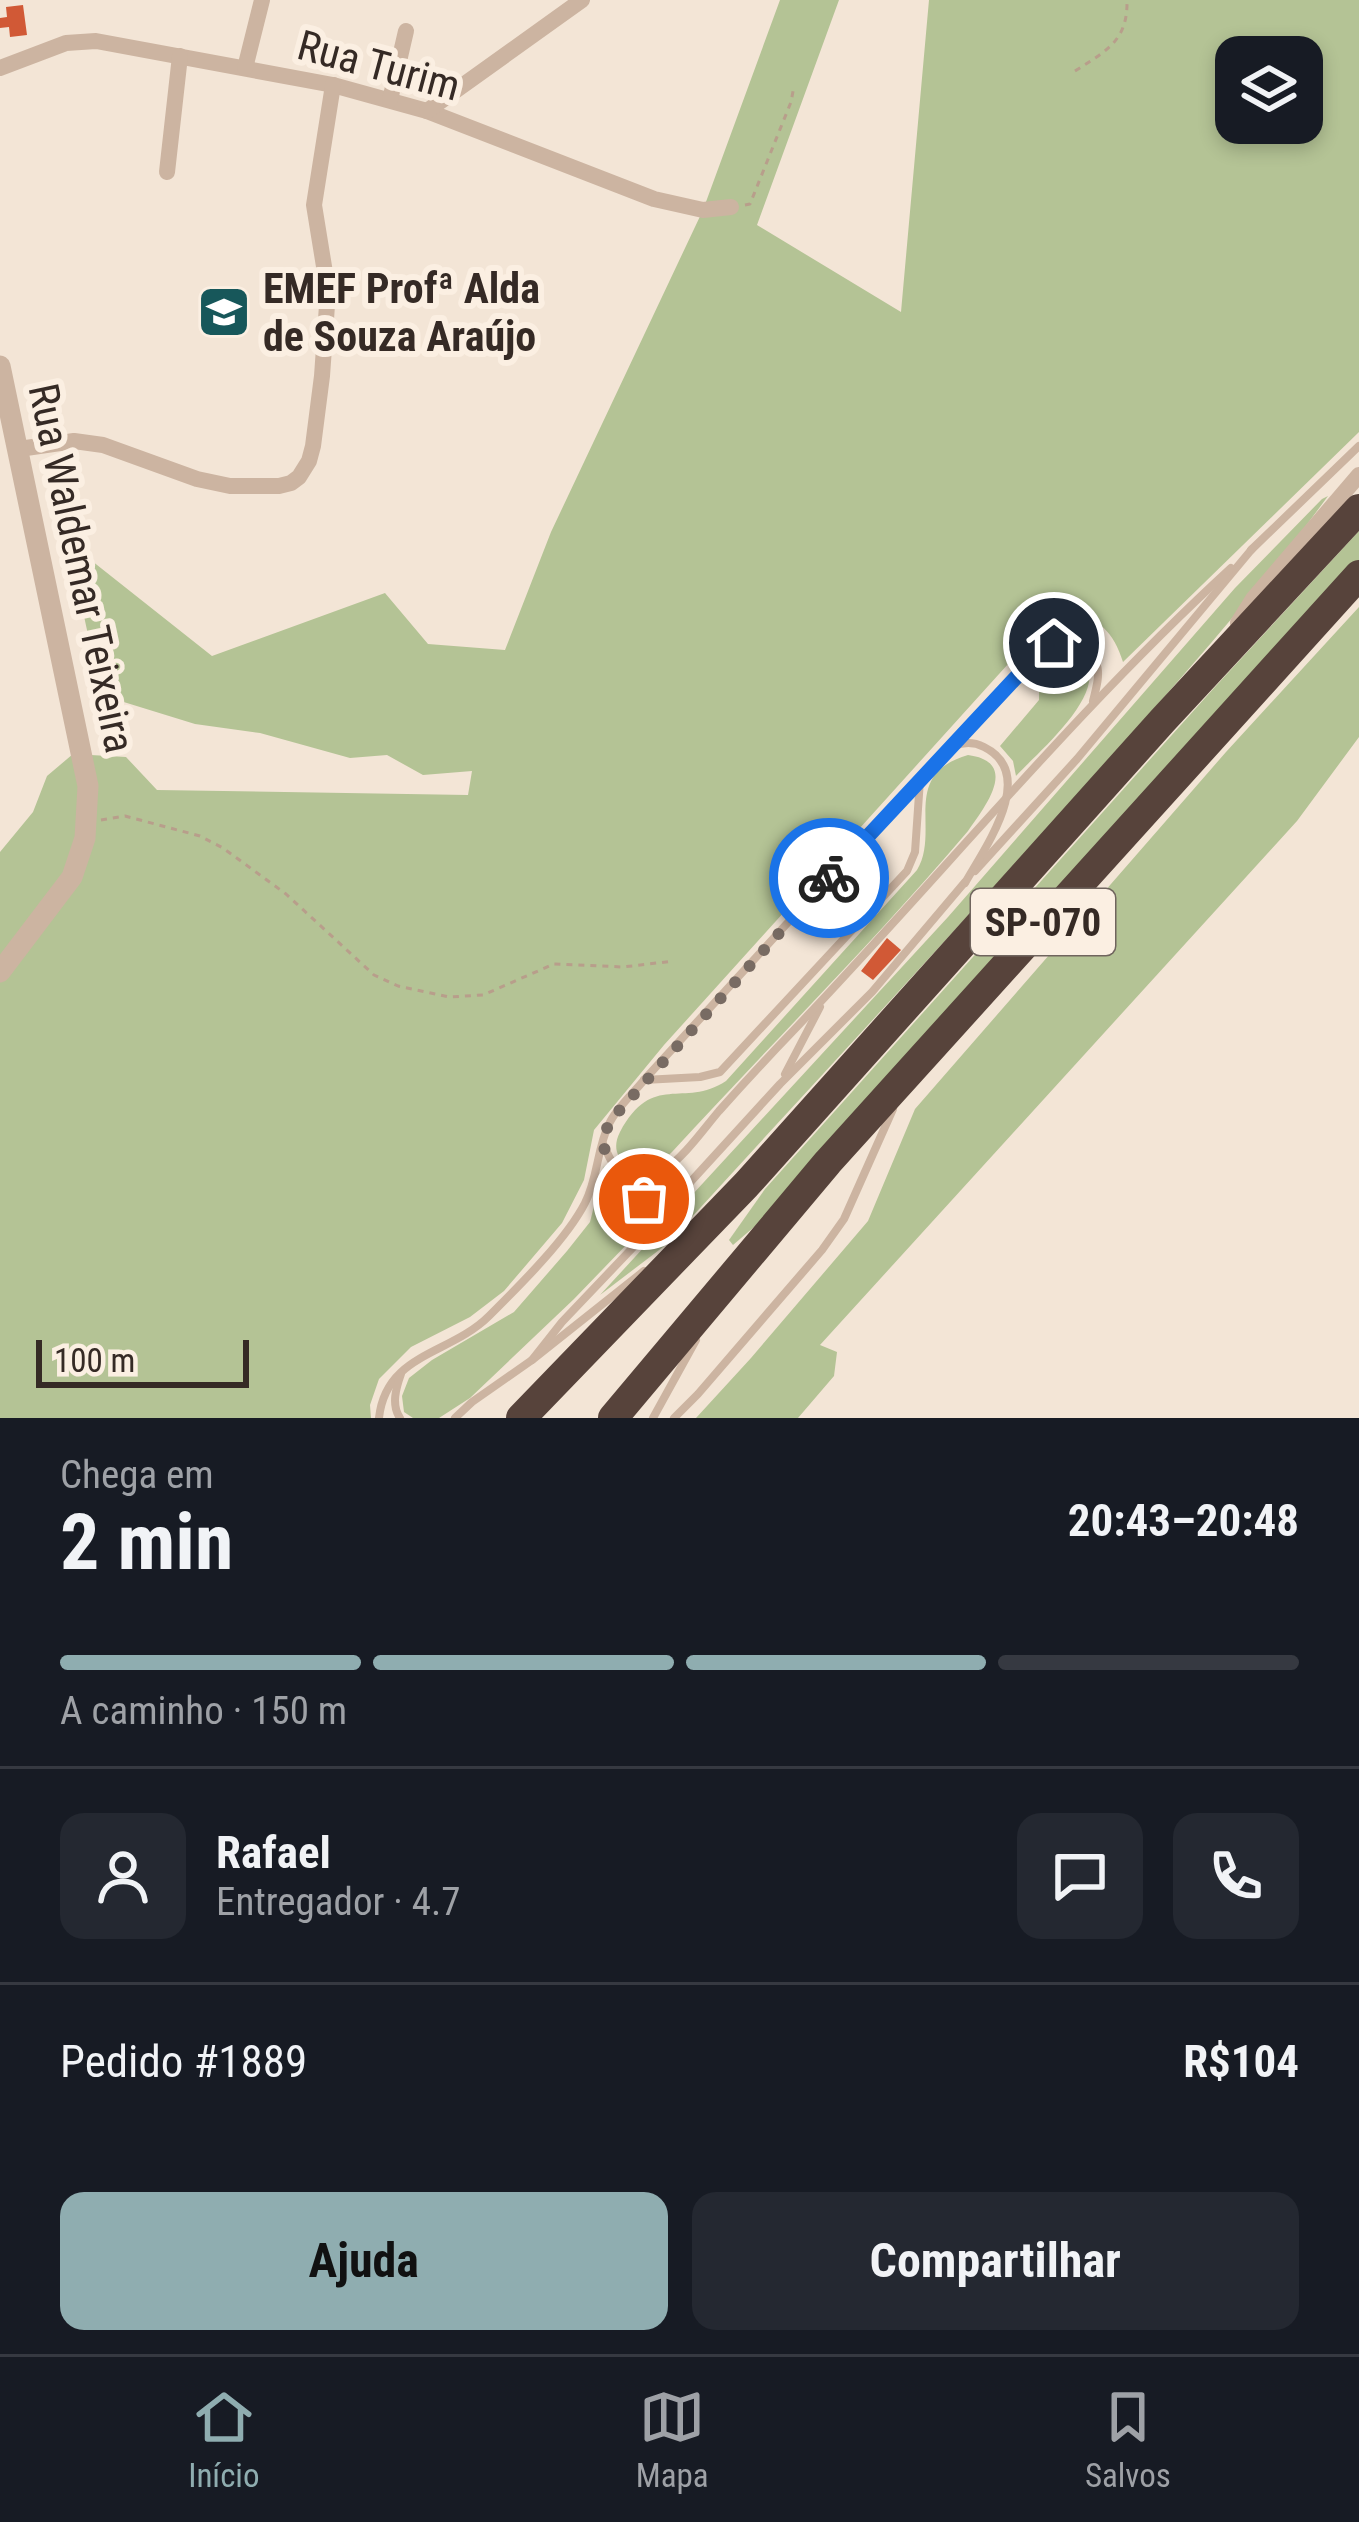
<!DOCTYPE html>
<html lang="pt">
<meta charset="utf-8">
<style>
:root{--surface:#171b24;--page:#242831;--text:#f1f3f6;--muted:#9ea1a6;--line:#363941;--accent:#8fadb0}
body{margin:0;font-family:"Roboto Condensed",sans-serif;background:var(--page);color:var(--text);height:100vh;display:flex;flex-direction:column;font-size:45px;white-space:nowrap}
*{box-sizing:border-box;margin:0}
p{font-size:39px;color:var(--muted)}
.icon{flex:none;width:66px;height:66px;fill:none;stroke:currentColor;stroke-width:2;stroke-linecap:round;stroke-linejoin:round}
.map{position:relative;height:1418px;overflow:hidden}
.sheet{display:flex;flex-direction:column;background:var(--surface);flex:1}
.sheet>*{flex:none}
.controls{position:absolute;left:1215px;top:36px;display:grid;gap:24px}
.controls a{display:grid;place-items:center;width:108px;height:108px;border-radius:24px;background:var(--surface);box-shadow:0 6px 18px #0003;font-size:60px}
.scale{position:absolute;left:36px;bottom:30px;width:213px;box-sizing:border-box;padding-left:12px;border:6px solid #352a25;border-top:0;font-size:33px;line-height:42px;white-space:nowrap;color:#352a25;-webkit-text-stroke:9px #fbefe2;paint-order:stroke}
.pin{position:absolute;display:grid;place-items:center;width:102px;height:102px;color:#fff;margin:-51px;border:6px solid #fff;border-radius:50%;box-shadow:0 3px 12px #0007}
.courier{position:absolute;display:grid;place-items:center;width:120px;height:120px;margin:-60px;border:9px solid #1a73e8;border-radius:50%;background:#fff;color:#222;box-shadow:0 3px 15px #0007}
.overview em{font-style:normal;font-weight:700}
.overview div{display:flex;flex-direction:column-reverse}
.overview{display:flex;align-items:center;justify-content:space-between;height:204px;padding:0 60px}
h1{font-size:78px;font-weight:700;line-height:90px}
.bar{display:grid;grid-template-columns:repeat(4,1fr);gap:18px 12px;align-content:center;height:144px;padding:0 60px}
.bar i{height:15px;border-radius:9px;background:var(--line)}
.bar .active{background:var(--accent)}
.bar p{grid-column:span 4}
.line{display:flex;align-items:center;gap:30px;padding:0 60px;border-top:3px solid var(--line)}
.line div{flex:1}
.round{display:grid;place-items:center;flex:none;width:126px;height:126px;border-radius:24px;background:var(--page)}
.button{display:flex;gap:24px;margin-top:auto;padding:24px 60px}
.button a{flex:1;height:138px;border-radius:24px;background:var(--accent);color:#111;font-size:48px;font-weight:700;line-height:138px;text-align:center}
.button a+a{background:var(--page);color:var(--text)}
.tab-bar{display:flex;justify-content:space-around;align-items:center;height:168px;border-top:3px solid var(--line);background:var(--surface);font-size:33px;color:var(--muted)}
.tab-bar a{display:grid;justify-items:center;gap:6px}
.tab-bar .active{color:var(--accent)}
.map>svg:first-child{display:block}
.green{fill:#b4c395;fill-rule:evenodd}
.building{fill:#d15936}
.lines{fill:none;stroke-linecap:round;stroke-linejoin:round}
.path{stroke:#b89e8b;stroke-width:3;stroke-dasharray:6 6;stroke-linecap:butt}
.service{stroke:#ccb4a1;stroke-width:8}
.minor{stroke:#ccb4a1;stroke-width:16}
.tertiary{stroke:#ccb4a1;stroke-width:21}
.motorway{stroke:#57433b;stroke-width:30}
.done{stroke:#786b63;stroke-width:12;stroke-dasharray:0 21.6}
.route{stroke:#1a73e8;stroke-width:15}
.labels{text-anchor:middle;stroke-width:12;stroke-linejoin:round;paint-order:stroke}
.shield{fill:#fbefe2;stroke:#70655e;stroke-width:3}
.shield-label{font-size:39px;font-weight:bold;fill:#352a25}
.street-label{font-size:42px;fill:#352a25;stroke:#fbefe2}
.poi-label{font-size:42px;font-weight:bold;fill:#352a25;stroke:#fbefe2;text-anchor:start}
</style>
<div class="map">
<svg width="1359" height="1418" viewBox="0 0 1359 1418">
<rect width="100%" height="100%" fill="#f3e5d6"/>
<!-- green -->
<g class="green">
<path d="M780 0H839L757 225 901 312 929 0H1359V432L1123 662C1111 622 1085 607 1045 623L664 1045 594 1130 584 1180 562 1223 504 1291 470 1317 411 1347 379 1379 370 1405 371 1418H0V852L33 812 47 776 73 754 126 757 157 790 468 795 472 771 423 775 387 755 350 758 260 733 195 724 101 695 68 542 212 656 385 593 428 644 505 650 551 532 703 210ZM1236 57H1302V123H1236Z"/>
<path d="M1328 496C1250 603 1162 700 1074 798 940 948 803 1095 667 1244L600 1295 948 917 1235 588 1322 499Z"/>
<path d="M1359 531V569L787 1199 733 1245 729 1240 765 1189 1214 688Z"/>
<path d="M1359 607V737L1297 821 820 1345 837 1352 834 1376 798 1418H696L751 1358 868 1221 915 1109 1226 752Z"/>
<path d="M1070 651C1074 654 1083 660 1086 663 1106 696 1036 754 1016 776L1013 761 1000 746 1039 700C1040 673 1037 653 1070 651Z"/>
<path d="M968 755C1021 762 984 808 968 831 874 942 771 1044 672 1152L660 1163 644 1171 626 1167C616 1155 613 1146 620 1132 653 1071 683 1109 726 1081L917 870C941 830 899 775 968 755Z"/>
<path d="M604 1166C615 1191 633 1205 659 1211L574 1299 470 1398 439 1418H413L404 1412 402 1396 409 1378 432 1360 514 1312 567 1251 590 1222Z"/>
</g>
<!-- building -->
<g class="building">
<path d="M23 5 27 35 10 37 9 27 0 28V18L7 17 6 7Z"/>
<path d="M887 938 901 950 873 980 861 971Z"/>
</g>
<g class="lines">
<!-- path -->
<g class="path">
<path d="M1075 71C1106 51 1128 41 1127 0"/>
<path d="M745 205 750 204 791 102 794 86"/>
<path d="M101 820 125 816 200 836 223 848 286 894 374 975 398 986 449 997 483 995 554 964 623 967 674 961"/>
</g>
<!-- service -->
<g class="service">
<path d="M1251 550 1359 446"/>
<path d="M952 744 1036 656 1054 643 1078 641C1102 663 1101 670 1093 701"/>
<path d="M975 871 1077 759 1252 549"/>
<path d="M785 1074 820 1007"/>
<path d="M644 1080 700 1077 720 1072 907 871 915 852 920 780"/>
<path d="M603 1144C612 1164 632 1204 659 1201 663 1201 673 1195 677 1193"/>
<path d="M619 1176C635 1177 649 1180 663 1171 685 1156 702 1131 719 1111 743 1084 768 1057 793 1031 940 877 1074 712 1231 568"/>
<path d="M532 1360 562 1322 660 1219 684 1189 780 1084 872 992 965 882"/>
<path d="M379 1418C386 1353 450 1355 489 1316 519 1286 566 1240 585 1203 598 1178 597 1148 609 1124 616 1108 633 1094 644 1080L940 756C953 744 968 739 984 747 1039 774 984 849 965 883"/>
<path d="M400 1418C391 1405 396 1388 401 1374"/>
<path d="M455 1418 472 1402 532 1360 644 1271"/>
<path d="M653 1418 696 1340"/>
<path d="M674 1418 698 1394 822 1250 844 1219 893 1109"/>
</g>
<!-- minor -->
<g class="minor">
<path d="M0 68 66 43 96 41 333 85 427 111 654 199 703 210 731 207"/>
<path d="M245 68 262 0"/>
<path d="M390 100 406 31"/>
<path d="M427 111 582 0"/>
<path d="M167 172 180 56"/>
<path d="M19 449 74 441 103 445 197 479 230 486H279L291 483 299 477 309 461 313 446 322 376 328 291 314 205 333 85"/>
<path d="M1238 623 1253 599 1359 475"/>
</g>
<!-- tertiary -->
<path class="tertiary" d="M0 366 88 786 85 838 72 877 0 972"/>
<!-- motorway -->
<g class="motorway">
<path d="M521 1418 746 1185 1163 720 1359 509"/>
<path d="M613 1418 828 1162 1359 575"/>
</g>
</g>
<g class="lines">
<!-- done -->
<path class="done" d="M644 1199C628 1184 603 1165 604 1142 604 1135 607 1129 609 1122L829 878"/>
<!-- route -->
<path class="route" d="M829 878 1036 656 1054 643"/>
</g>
<!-- icons -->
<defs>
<g id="school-square" transform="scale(2.7)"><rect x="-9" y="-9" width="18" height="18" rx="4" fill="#17575a" stroke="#fbefe2"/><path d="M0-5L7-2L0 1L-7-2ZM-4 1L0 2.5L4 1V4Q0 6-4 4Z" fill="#fff"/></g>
</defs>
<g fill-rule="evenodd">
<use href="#school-square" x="224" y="312"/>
</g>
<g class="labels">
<!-- shield labels -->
<rect class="shield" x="971" y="889" width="144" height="66" rx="9"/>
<g class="shield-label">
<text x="1043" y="936">SP-070</text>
</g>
<!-- street labels -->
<g class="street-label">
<text transform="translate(379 65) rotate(15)" y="15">Rua Turim</text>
<text transform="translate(82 568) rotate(78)" y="15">Rua Waldemar Teixeira</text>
</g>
<!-- poi labels -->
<g class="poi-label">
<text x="263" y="303">EMEF Profª Alda<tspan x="263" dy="48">de Souza Araújo</tspan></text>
</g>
</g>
</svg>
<div class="controls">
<a><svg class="icon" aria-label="layers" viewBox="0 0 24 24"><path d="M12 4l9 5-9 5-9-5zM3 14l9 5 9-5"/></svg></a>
</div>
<div class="scale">100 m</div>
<div class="pin" style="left:644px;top:1199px;background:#ea580c"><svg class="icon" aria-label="bag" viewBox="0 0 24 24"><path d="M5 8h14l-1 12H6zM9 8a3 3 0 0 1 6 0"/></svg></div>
<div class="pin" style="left:1054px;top:643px;background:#1f2937"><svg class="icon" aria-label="home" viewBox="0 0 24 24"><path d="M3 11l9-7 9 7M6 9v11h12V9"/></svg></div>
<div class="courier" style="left:829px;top:878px"><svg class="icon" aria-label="bike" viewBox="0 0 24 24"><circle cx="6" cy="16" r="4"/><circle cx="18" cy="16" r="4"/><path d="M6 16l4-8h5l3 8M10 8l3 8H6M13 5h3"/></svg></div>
</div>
<section class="sheet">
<div class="overview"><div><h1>2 min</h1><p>Chega em</p></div><em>20:43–20:48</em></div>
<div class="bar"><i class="active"></i><i class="active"></i><i class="active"></i><i></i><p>A caminho · 150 m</p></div>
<div class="line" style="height:216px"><a class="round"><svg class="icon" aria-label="person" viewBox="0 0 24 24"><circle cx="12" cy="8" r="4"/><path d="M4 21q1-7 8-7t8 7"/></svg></a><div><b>Rafael</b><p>Entregador · 4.7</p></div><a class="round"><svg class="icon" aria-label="chat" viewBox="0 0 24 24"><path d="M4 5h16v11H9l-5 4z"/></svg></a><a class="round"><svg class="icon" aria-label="phone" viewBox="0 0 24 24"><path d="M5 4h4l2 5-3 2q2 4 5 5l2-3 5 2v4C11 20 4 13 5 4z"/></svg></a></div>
<div class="line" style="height:156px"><div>Pedido #1889</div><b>R$104</b></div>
<div class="button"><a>Ajuda</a><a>Compartilhar</a></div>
</section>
<nav class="tab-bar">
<a class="active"><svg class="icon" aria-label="home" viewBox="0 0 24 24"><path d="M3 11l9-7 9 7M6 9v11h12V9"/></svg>Início</a>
<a><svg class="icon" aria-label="map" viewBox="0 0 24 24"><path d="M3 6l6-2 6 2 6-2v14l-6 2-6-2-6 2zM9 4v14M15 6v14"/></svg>Mapa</a>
<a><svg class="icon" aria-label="saved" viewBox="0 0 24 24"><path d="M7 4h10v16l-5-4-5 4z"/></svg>Salvos</a>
</nav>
